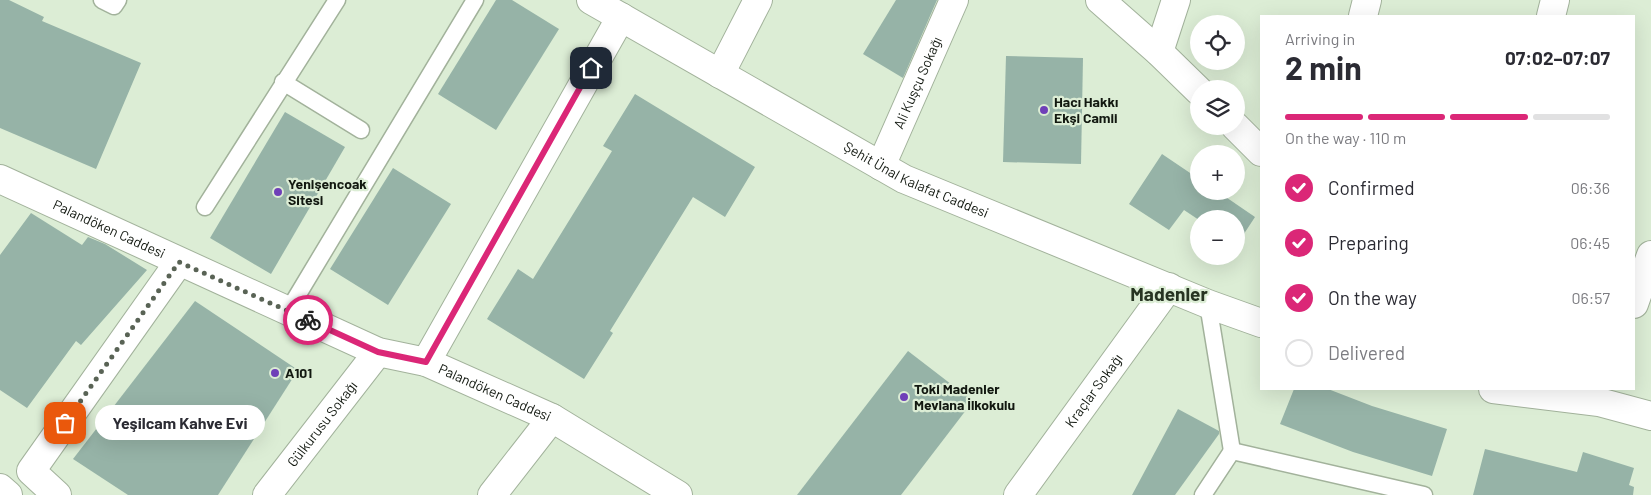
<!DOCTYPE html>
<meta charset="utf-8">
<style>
:root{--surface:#fff;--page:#f7f7f7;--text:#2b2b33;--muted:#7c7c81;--line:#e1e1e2;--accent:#db2777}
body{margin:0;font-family:Barlow,sans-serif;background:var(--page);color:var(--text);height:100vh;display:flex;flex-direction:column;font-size:19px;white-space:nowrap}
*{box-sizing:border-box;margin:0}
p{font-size:16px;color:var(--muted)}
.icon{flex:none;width:28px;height:28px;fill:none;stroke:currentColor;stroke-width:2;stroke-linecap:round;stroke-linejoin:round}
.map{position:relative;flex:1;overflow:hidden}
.drawer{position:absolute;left:1260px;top:15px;width:375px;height:375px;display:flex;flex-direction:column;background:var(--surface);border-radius:0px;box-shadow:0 5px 20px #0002}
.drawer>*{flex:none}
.fabs{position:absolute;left:1190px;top:15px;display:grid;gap:10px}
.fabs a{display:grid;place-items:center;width:55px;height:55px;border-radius:50%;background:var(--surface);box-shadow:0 5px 20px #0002;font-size:25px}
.pin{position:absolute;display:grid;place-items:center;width:42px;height:42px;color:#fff;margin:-21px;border-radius:10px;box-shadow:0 2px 8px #0006}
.courier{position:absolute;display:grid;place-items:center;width:50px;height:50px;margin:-25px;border:4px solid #db2777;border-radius:50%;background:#fff;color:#222;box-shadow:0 1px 6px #0007}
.bubble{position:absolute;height:35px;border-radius:18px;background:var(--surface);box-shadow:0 5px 20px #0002;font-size:16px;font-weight:700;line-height:35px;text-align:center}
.head em{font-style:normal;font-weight:700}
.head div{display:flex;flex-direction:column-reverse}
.head{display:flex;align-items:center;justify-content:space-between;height:85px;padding:0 25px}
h1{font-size:32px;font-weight:700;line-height:38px}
.bar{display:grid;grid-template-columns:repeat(4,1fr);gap:8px 5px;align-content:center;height:60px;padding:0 25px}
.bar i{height:6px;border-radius:4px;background:var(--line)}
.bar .current{background:var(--accent)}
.bar p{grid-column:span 4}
ol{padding:0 25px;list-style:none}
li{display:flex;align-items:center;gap:15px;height:55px}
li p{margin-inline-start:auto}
li .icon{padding:5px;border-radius:50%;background:var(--accent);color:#fff;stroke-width:4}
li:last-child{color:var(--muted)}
li i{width:28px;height:28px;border:2px solid var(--line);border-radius:50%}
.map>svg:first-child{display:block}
.building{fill:#96b3a7}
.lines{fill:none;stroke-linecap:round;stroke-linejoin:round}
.service-casing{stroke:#a2b29b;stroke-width:19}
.minor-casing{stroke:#a2b29b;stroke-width:30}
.tertiary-casing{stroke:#a2b29b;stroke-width:30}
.secondary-casing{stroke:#a2b29b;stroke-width:30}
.service{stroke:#fff;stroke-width:16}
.minor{stroke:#fff;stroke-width:28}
.tertiary{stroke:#fff;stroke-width:28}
.secondary{stroke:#fff;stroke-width:28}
.done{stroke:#596355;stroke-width:5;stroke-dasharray:0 9}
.route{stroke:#db2777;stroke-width:6}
.poi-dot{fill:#6f40b8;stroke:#dcedd5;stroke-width:2}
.labels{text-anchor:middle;stroke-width:4.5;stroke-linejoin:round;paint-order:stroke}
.street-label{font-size:14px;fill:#121810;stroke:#dcedd5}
.poi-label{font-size:14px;font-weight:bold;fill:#121810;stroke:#dcedd5;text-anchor:start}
.district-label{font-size:19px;font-weight:bold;fill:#273422;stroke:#dcedd5}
</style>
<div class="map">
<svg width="1651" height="495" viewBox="0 0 1651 495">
<rect width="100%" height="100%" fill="#dcedd5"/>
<!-- building -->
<g class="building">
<path d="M0 0H9L44 17 42 21 141 63 96 169 0 128Z"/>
<path d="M496 0H512L559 29 496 130 438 94Z"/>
<path d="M896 0H937L903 78 863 54Z"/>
<path d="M1006 56 1083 58 1081 164 1003 162Z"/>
<path d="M635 94 755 167 725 217 693 197 610 331 613 333 584 379 487 319 518 269 533 279 612 151 603 146Z"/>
<path d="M285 112 345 147 271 274 210 238Z"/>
<path d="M1162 154 1199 179V191H1217L1255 217 1236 246V219L1199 220 1184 210 1169 230 1129 204Z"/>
<path d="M393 168 451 204 388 305 330 269Z"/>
<path d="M31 213 82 245 88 237 105 244 147 270 81 345 76 341 27 408 0 390V255Z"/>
<path d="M195 301 298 370 218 495H128L73 459Z"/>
<path d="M908 351 973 401 901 495H797Z"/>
<path d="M1294 389H1328L1372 406 1447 429 1432 476 1353 452 1280 424Z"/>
<path d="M1178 409 1219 431V434L1175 495H1132Z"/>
<path d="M1485 449 1577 472 1583 452 1634 468 1629 485 1634 487 1633 495H1473Z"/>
</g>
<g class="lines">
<!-- service casing -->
<g class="service-casing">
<g id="service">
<path d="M102 0 114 6 118 0"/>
<path d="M283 82 361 130"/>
<path d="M205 207 337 0"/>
<path d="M1208 304 1232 451"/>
<path d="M288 311 475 0"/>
<path d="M1203 495 1232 451 1424 495"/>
</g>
</g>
<!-- minor casing -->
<g class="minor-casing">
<g id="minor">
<path d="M1100 0 1159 52 1199 91"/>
<path d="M1363 16 1367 0"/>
<path d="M1551 16 1555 0"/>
<path d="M1159 52 1176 0"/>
<path d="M720 74 758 0"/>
<path d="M1235 126 1261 152"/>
<path id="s1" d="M881 166 954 0"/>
<path d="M1634 304 1651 255"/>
<path d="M426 362 621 17"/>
<path d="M57 495 31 471 179 262"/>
<path id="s2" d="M267 495 378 352"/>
<path d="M492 495 552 418"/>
<path id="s3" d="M1018 495 1169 287"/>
</g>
</g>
<!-- tertiary casing -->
<g class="tertiary-casing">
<g id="tertiary">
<path id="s4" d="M591 0 904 179 1208 304 1261 323"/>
<path id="s5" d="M0 179 378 352 426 362 552 418 678 495"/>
<path d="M1493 389 1599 402 1651 416"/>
</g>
</g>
<!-- secondary casing -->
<g class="secondary-casing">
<path id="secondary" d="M0 488 8 495"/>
</g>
<!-- service -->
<use href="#service" class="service"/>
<!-- minor -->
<use href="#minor" class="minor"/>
<!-- tertiary -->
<use href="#tertiary" class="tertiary"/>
<!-- secondary -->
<use href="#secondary" class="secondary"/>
</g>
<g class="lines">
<!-- done -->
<path class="done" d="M65 423 179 262 308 320"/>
<!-- route -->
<path class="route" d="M308 320 378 352 426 362 591 68"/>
</g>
<!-- markers -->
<g class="poi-dot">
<circle cx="1044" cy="110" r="5"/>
<circle cx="278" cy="192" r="5"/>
<circle cx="275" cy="373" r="5"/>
<circle cx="904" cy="397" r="5"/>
</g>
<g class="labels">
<!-- street labels -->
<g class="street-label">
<text dy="5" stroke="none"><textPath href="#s1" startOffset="91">Ali Kuşçu Sokağı</textPath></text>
<text dy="5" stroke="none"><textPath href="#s4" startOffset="372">Şehit Ünal Kalafat Caddesi</textPath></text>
<text dy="5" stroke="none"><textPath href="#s5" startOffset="120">Palandöken Caddesi</textPath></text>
<text dy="5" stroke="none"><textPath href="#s3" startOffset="129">Kraçlar Sokağı</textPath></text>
<text dy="5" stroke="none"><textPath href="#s5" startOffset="540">Palandöken Caddesi</textPath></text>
<text dy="5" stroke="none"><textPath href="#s2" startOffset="90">Gülkurusu Sokağı</textPath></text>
</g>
<!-- poi labels -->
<g class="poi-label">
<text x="1054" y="107">Hacı Hakkı<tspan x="1054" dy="16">Ekşi Camii</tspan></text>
<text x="288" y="189">Yenişencoak<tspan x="288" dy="16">Sitesi</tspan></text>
<text x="285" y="378">A101</text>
<text x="914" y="394">Toki Madenler<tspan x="914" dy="16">Mevlana İlkokulu</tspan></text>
</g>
<!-- district labels -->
<g class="district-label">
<text x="1169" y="301">Madenler</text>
</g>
</g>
</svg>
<div class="fabs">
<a><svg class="icon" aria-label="locate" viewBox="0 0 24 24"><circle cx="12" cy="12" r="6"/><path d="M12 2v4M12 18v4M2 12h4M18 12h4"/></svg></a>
<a><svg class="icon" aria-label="layers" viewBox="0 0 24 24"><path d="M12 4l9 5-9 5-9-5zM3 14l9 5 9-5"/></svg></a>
<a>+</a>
<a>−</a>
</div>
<div class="pin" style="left:65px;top:423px;background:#ea580c"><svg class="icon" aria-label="bag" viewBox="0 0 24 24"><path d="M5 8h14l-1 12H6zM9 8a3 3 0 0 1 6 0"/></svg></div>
<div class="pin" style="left:591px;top:68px;background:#1f2937"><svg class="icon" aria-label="home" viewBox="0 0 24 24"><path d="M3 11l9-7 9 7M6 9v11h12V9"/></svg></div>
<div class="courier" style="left:308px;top:320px"><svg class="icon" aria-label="bike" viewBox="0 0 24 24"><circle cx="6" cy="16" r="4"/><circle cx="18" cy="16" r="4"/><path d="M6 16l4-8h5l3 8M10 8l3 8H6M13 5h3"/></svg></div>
<div class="bubble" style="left:95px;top:405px;width:170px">Yeşilcam Kahve Evi</div>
<section class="drawer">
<div class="head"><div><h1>2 min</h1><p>Arriving in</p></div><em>07:02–07:07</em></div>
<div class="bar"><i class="current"></i><i class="current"></i><i class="current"></i><i></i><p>On the way · 110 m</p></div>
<ol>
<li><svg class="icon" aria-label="check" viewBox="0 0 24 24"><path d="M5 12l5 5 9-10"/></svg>Confirmed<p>06:36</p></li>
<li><svg class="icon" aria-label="check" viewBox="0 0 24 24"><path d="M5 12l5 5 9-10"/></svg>Preparing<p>06:45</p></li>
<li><svg class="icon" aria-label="check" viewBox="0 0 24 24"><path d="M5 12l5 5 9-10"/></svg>On the way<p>06:57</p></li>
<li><i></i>Delivered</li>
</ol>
</section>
</div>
